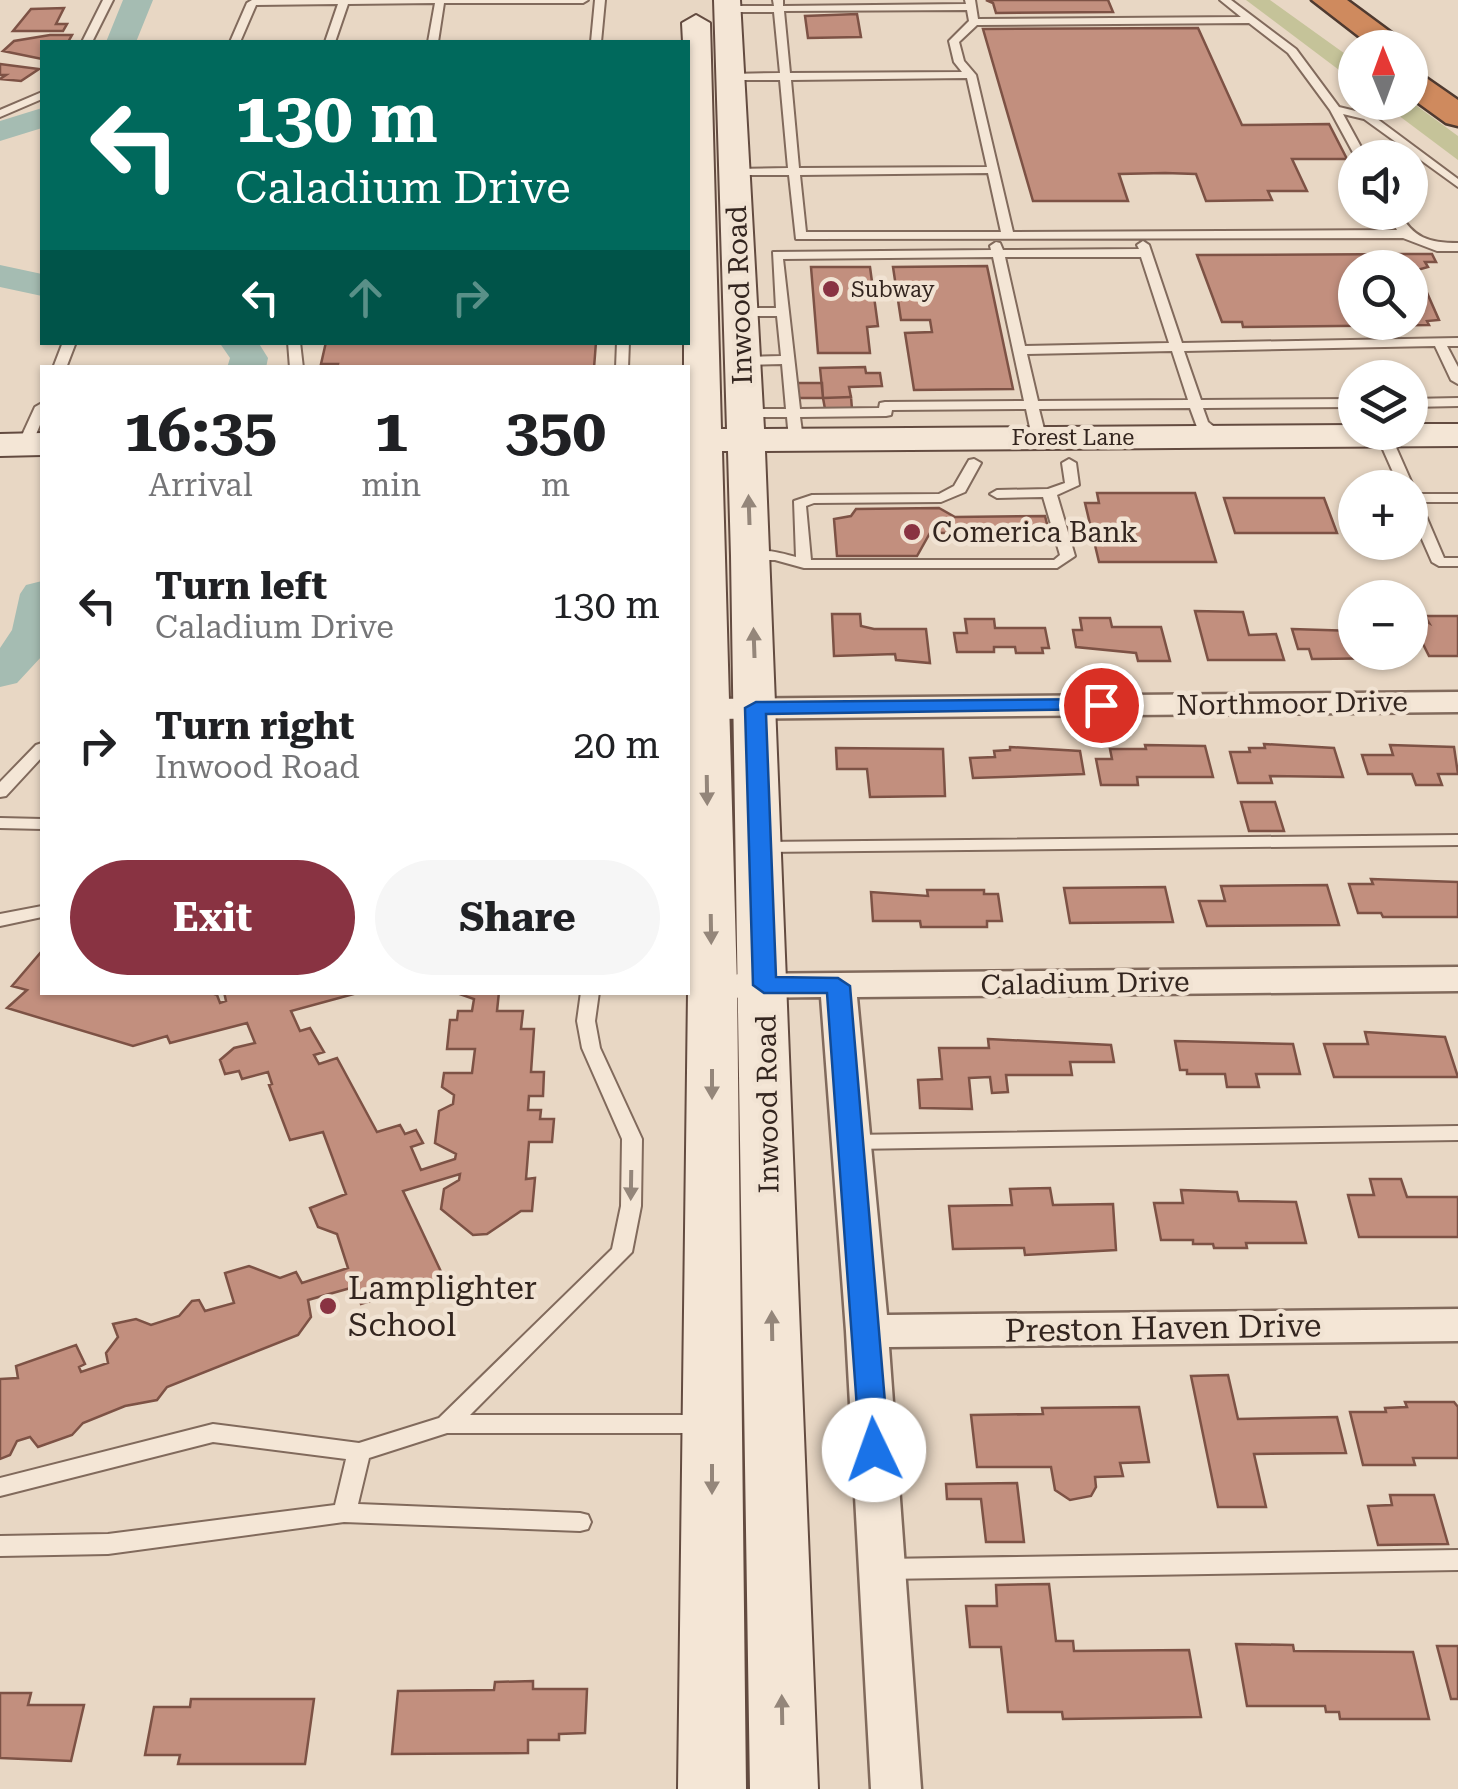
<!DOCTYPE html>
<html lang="en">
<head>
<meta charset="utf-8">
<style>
	body { margin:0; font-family:"Roboto Serif",serif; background:#f6f6f6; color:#202124; height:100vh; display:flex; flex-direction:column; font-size:38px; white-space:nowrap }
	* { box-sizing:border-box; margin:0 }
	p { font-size:32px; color:#757577 }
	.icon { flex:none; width:55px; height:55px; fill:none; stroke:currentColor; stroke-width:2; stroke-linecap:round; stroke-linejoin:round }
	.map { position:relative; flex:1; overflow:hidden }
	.sheet { position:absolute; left:40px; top:365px; width:650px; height:630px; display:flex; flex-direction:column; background:#fff; border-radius:0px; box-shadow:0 2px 8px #0004 }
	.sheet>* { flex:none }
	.guide { position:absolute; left:40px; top:40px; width:650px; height:305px; border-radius:0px; box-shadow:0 2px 8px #0004; background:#00695c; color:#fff; overflow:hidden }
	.needle { width:65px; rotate:359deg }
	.controls { position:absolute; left:1338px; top:30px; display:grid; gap:20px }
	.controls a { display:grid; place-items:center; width:90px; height:90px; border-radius:50%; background:#fff; box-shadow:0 2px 8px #0004; font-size:50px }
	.pin { position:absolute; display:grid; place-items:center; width:85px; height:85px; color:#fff; margin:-42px; border:5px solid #fff; border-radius:50%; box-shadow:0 2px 10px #0007 }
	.me { position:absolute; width:110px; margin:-55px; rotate:357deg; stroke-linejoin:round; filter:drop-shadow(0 0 8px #0008) }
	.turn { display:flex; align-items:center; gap:35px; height:210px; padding:0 30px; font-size:45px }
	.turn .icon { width:130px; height:130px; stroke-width:2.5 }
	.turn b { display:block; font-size:70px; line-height:85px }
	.lanes { display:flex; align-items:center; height:95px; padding:0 30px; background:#0003; justify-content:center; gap:50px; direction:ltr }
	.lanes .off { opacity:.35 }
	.eta { display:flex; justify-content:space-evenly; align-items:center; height:170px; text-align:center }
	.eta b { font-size:60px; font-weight:700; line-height:70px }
	.cta { display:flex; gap:20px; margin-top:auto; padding:20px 30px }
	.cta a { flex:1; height:115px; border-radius:60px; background:#893342; color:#fff; font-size:40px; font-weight:700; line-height:115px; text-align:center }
	.cta a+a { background:#f6f6f6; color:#202124 }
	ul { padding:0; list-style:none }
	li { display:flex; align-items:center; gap:30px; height:140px; padding:0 30px }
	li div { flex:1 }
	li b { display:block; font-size:38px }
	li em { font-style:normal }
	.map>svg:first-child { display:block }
</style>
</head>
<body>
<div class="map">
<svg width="1458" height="1789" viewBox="0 0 1458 1789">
	<rect width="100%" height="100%" fill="#e8d7c4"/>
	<path fill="#c5c399" d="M1246,0H1270L1355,61V82Z
		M1410,101L1458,136V160L1382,103Z"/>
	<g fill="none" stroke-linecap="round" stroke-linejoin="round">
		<path fill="#a5bcb2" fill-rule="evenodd" d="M123,0H153L136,42H106Z
			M42,108V128L0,141V121Z
			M0,265L42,274V296L0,287Z
			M219,342H258L268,358L266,368H227L230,358Z
			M42,581V656L17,683L0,687V648L12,630L20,594L26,585Z"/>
	</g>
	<path fill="#c28f7e" stroke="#7d5245" stroke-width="2.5" fill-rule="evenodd" d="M986,0H1108L1113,12L996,13L993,3Z
		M64,8L56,24H67L63,31H13L31,9Z
		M857,14L861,37L808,38L805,16Z
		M1198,28L1242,125L1329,124L1347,159H1292L1307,191H1268L1272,200L1206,201L1196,174L1165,173L1119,174L1128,201H1033L983,29Z
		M50,35H72L68,42H42V59L3,51L14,41Z
		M0,64L39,69L21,81L0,79L6,75H0Z
		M1409,254H1432L1436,262H1425L1428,267L1417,270L1439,320L1427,321L1429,325L1243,327L1242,322H1222L1197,255ZM1355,268H1410V322H1355Z
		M987,266L1013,389L914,390L905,333L932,332L930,320H901L893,267Z
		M811,267H870L878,326L867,327L870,353H818Z
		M326,342L390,343L596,342L594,368H337L338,364H321Z
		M865,367L866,373H880L882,386L849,387L851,397L823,398L820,368Z
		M794,383H822L823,398H796Z
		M851,397L852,409H825L823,398Z
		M1097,493H1195L1216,562H1099L1085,503H1099Z
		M1224,498H1324L1337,533H1235Z
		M939,508L955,517L1045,516L1049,532L930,533L917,556H837L834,519L851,516L856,509Z
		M1195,611L1243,612L1249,635L1276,634L1284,660H1208Z
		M832,614H860L861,626L874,629H926L930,663L896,660L895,654L834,656Z
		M1425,616H1458V656H1429L1413,624L1422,619L1429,623Z
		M1080,618H1110L1112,627H1161L1170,661H1138L1136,653L1076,647L1073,630H1082Z
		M965,619H994L995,628H1045L1049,648H1042L1043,653H1016L1015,647H994V652H957L954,633H967Z
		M1292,629L1355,631V652H1401L1404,658L1312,659L1309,649H1298Z
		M1264,744L1334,748L1343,777L1270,776L1272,783H1238L1230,752H1250L1249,748H1265Z
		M1145,745L1205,746L1213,777H1137L1138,785H1101L1096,759H1112L1110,749H1146Z
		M1390,745L1454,747L1458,774H1438L1442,785H1416L1412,774H1368L1362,755H1393Z
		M1010,747L1080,751L1084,774L973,778L970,758L995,757L994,751L1010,750Z
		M836,748L943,749L945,796L870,797L867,769H837Z
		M1241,802H1275L1284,831H1249Z
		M1371,879L1458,882V917H1383L1381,913H1358L1349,884H1373Z
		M1327,885L1339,925L1207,926L1199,901H1225L1221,886Z
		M1165,887L1173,922L1070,923L1064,888Z
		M927,890H984V894H998L1002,921H987V927H921L920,921H873L871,892L928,896Z
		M42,951V992H209L217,995L220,1003L226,1001L224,992H361L291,1011L300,1031L310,1028L324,1052L314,1055L319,1064L337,1058L377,1132L400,1125L405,1134L416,1130L423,1143L411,1147L421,1170L455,1159L456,1154L435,1143L439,1111L453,1104L454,1095L442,1087L444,1073H472L475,1049H447L450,1020H457L458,1011H472L474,999L454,992H499L497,1011H523L521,1029H534L531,1072H544L543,1096H529L528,1110H541L540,1119H554L552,1142H529L526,1179L535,1178L532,1211H521L487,1234L473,1235L441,1209L444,1189L459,1180L460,1174L403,1191L444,1278L361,1304L354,1287L308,1300L311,1317L298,1335L167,1387L157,1400L125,1406L83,1423L72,1435L38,1447L30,1437L17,1441L10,1455L0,1459V1379L18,1378L16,1366L76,1345L85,1364L79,1367L81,1372L108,1363L106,1353L118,1337L113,1324L136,1319L151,1325L179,1316L192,1301L199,1300L205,1311L234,1303L225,1273L249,1266L280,1278L296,1272L302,1283L348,1268L337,1234L318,1227L310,1208L346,1194L323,1132L290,1140L269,1085L272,1084L268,1072L242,1079L239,1071L225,1074L220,1060L234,1048L255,1043L247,1023L170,1043L167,1036L133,1046L7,1008L27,990L12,986Z
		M1365,1032L1445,1037L1458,1077H1334L1324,1044H1368Z
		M988,1039L1111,1045L1114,1062H1070L1072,1075H1006L1008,1092L992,1093L990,1077L969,1078L972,1109L920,1108L918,1080L942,1079L939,1048H989Z
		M1175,1041L1293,1044L1300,1074H1256L1259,1087H1227L1225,1074H1187V1070H1180Z
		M1370,1179H1401L1407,1197H1458V1237H1359L1348,1195H1374Z
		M1050,1188L1053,1205L1113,1204L1116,1250L1025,1255L1024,1248L953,1249L949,1206L1012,1205L1010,1189Z
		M1181,1190L1237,1192L1239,1201L1296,1202L1306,1243H1246L1247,1248H1214L1213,1244H1193V1240H1161L1154,1203H1183Z
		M1228,1375L1238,1419L1337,1417L1346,1453L1254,1454L1266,1507H1218L1191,1376Z
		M1405,1402H1454L1458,1407V1458H1413L1415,1465H1363L1350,1412H1386L1385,1408L1407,1407Z
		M1139,1407L1149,1462L1120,1463L1123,1476L1095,1477L1096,1487L1091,1496L1070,1500L1055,1490L1051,1467H977L971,1415L1043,1414L1042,1408Z
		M1017,1483L1024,1542H986L981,1499H947L946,1484Z
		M1390,1495H1434L1448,1544L1378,1545L1368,1506L1392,1505Z
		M1049,1584L1056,1641H1073L1074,1651L1189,1650L1201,1717L1063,1719L1062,1712H1008L1001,1647H970L966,1606H997L996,1585Z
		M1236,1644L1293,1645L1294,1651L1413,1652L1429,1719H1340L1339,1712H1326L1325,1706H1247Z
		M1437,1646H1458V1699H1451Z
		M533,1681V1689H587L585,1733L559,1734V1740H528V1753L392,1754L398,1691L494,1690L495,1682Z
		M0,1693H31L28,1705H84L71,1761L0,1758Z
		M191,1699H314L305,1764H178L180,1755H145L154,1707H190Z"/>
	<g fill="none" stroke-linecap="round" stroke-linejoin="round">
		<defs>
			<path id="lane" d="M103,0H113L92,42H82Z
				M252,0H588L583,3H444L438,42H428L435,3L348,4L335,42H325L338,4L256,5L240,42H230L247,3Z
				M595,0H605L601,42H591Z
				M773,0H783V6L966,4L965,0H975L978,19L1241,17L1220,0H1231L1296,49L1339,107L1372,115L1458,179V187L1364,119L1343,114L1367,158H1356L1330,110L1288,53L1249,23L977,25L959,42L964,61L976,75L1013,232L1397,230L1387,212H1399C1413,238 1429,243 1458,243V251H1437L1403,238L796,239L789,175H734L728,172L734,169L788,168L780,80H730L725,77L730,74L780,73L774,12H727L722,9L727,6H774ZM967,10L969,21L949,41L954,62L962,72L790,73L784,11ZM967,78L987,167L799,168L791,80ZM988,173L1001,232H806L800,175Z
				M42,92V99L0,117V110Z
				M1143,241L1149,245L1182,343L1458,338V346H1447L1458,367V384L1451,380L1435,346L1184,351L1201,400L1355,399V407L1203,408L1208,422L1226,436L1219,440L1197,427L1190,408L1039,409L1046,437L1039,441L1032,437L1026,409L892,410L891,415L886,416L800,417L803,439L796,443L789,439L787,417H744L737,413L744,409H786L782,364L742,365L736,361L742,357L781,356L777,316H740L734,312L740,308H776L773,252L991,250L990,246L996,242L1000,243L1003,250L1139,249L1137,245ZM993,257L1024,401L885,402L880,403L879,408L800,409L783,259ZM1005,257H1141L1169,343L1025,346ZM1172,351L1188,400L1038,401L1027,354Z
				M63,342H76L66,368H53Z
				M288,342H300L303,368H290Z
				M617,342H629L628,368H616Z
				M1458,398V406L1410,407V399Z
				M42,403V420L32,444L30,447H20L18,444L35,407Z
				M1379,433H1389L1391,436L1414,488L1411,491L1416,494H1458V502H1420L1444,558H1458V566H1439L1432,562L1410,512V488H1400L1377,436Z
				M974,459L981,463L965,492L941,502L814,503L806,506L811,560H1054L1060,555L1043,497L997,498L990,494L997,490L1048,489L1065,483L1062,463L1069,459L1076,463L1079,485L1057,495L1075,556L1057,568H804L775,560H751L744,556C758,546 780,553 796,557L794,501L812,495L939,494L954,486L969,460Z
				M42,743V757L6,796L0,797V782L36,745Z
				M0,818L42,819V829L0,828Z
				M1458,835V845L761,852L752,847L761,842Z
				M42,906V917L0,926V914Z
				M581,992H599L595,1021L600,1048L642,1139L641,1206L632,1252L470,1415H706L714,1418L717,1424L714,1430L706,1433H447L369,1458L358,1504L580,1513L588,1515L591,1522L588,1529L580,1531L344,1522L108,1554L0,1556V1536L108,1534L335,1505L346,1459L213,1442L0,1496V1478L213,1424L359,1443L439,1418L612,1249L621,1206L622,1139L582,1048L577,1021Z
				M1458,1126V1140L851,1149L844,1147L841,1142L844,1137L851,1135Z
				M1458,1550V1570L882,1579L874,1576L870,1569L874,1562L882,1559Z"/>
			<path id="street" d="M1458,692V712L706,719L695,716L690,709L695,702L706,699Z
				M1458,967V991L857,997L887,1315L1458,1309V1341L889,1347L921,1789H871L846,1331L821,997L739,998L726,995L721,986L726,977L739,974Z"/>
			<path id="secondary" d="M714,0H740L764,429L1355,425V432H1410V424H1458V446L765,451L818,1789H750L731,556L728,451H722L737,986L746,1789H678L688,992V368H684V342H688V42H683L682,23L696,15L710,23L721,429H727Z
				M42,433V455L0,456V434Z"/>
			<path id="highway" d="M1312,0H1347L1412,48H1374Z
				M1410,72L1422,75L1458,100V126L1446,123L1410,97Z"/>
		</defs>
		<use href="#lane" stroke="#816a5c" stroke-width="4"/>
		<use href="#street" stroke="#816a5c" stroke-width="5"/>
		<use href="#secondary" stroke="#634b40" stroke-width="4"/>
		<use href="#highway" stroke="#4f3a30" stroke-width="5"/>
		<use href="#lane" fill="#f4e6d6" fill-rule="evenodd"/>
		<use href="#street" fill="#f4e6d6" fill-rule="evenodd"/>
		<use href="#secondary" fill="#f4e6d6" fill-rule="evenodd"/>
		<use href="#highway" fill="#cf8a5e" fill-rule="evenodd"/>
	</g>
	<defs><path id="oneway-solid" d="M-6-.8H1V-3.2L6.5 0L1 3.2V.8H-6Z" transform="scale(2.5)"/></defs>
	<g fill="#94867a">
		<use href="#oneway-solid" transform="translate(749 510) rotate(-92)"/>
		<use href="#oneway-solid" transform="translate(754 643) rotate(-92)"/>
		<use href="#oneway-solid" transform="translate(707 790) rotate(89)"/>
		<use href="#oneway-solid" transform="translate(711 929) rotate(89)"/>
		<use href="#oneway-solid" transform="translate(712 1084) rotate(90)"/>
		<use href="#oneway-solid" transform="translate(631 1185) rotate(91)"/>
		<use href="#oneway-solid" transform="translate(772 1326) rotate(-91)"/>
		<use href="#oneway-solid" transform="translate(712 1479) rotate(90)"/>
		<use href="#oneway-solid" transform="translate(782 1710) rotate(-91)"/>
	</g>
	<path fill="#1a73e8" stroke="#114b97" stroke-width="2.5" d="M1101,699L1111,705L1108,709L766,714L776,977L838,978L850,986L889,1450L885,1458L874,1462L864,1458L860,1450L827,993H764L753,985L745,708L756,702Z"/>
	<g fill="#893342" stroke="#f1e3d3" stroke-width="4">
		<circle cx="831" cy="289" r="10"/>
		<circle cx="912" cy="532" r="10"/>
		<circle cx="328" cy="1306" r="10"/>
	</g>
	<g text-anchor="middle" stroke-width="9" stroke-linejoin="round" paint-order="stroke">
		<g font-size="22" fill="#33251f" stroke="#f1e3d3" text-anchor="start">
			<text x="851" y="297">Subway</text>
		</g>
		<g font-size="22" fill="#33251f" stroke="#f1e3d3">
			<text x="1073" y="445">Forest Lane</text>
		</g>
		<g font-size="28" fill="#33251f" stroke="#f1e3d3">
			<text transform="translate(739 295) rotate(-92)" y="10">Inwood Road</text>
			<text transform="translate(1292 703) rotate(-1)" y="10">Northmoor Drive</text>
			<text transform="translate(1085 983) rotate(-1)" y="10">Caladium Drive</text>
			<text transform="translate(767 1104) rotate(-91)" y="10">Inwood Road</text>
		</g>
		<g font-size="28" fill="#33251f" stroke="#f1e3d3" text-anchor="start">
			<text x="932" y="542">Comerica Bank</text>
		</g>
		<g font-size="32" fill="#33251f" stroke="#f1e3d3" text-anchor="start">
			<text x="348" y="1299">Lamplighter<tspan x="348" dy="37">School</tspan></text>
		</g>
		<g font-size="32" fill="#33251f" stroke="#f1e3d3">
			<text transform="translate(1163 1328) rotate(-1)" y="11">Preston Haven Drive</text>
		</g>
	</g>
</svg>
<div class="controls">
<a><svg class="needle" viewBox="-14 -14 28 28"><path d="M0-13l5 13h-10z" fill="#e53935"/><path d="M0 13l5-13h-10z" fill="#757577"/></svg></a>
<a><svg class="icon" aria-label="sound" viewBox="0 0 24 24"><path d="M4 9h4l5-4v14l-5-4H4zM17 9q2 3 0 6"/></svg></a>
<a><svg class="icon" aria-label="search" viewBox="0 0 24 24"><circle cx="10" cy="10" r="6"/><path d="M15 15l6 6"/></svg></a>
<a><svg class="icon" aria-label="layers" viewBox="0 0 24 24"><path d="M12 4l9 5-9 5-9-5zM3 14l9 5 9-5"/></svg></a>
<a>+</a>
<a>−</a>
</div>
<div class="pin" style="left:1101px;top:705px;background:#d93025"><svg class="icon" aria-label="arrive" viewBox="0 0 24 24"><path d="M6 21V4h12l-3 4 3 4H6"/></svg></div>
<svg class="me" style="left:874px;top:1450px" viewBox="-20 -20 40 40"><circle r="19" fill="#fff"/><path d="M0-13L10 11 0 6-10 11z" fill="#1a73e8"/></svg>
<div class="guide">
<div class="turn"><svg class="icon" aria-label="left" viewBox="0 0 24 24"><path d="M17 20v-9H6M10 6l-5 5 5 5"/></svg><div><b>130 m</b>Caladium Drive</div></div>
<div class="lanes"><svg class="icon" aria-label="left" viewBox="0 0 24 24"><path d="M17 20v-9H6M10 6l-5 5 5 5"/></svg><svg class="icon off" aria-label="ahead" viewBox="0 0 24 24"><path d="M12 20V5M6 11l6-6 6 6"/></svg><svg class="icon off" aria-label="right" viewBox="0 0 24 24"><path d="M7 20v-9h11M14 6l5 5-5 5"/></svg></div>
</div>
<section class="sheet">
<div class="eta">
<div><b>16:35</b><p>Arrival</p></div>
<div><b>1</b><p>min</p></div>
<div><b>350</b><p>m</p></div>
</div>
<ul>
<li><svg class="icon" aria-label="left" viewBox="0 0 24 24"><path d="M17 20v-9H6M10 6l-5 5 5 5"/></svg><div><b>Turn left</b><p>Caladium Drive</p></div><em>130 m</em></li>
<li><svg class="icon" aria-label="right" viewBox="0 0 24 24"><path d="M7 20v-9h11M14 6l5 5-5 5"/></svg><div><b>Turn right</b><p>Inwood Road</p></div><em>20 m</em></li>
</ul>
<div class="cta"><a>Exit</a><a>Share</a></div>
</section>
</div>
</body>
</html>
